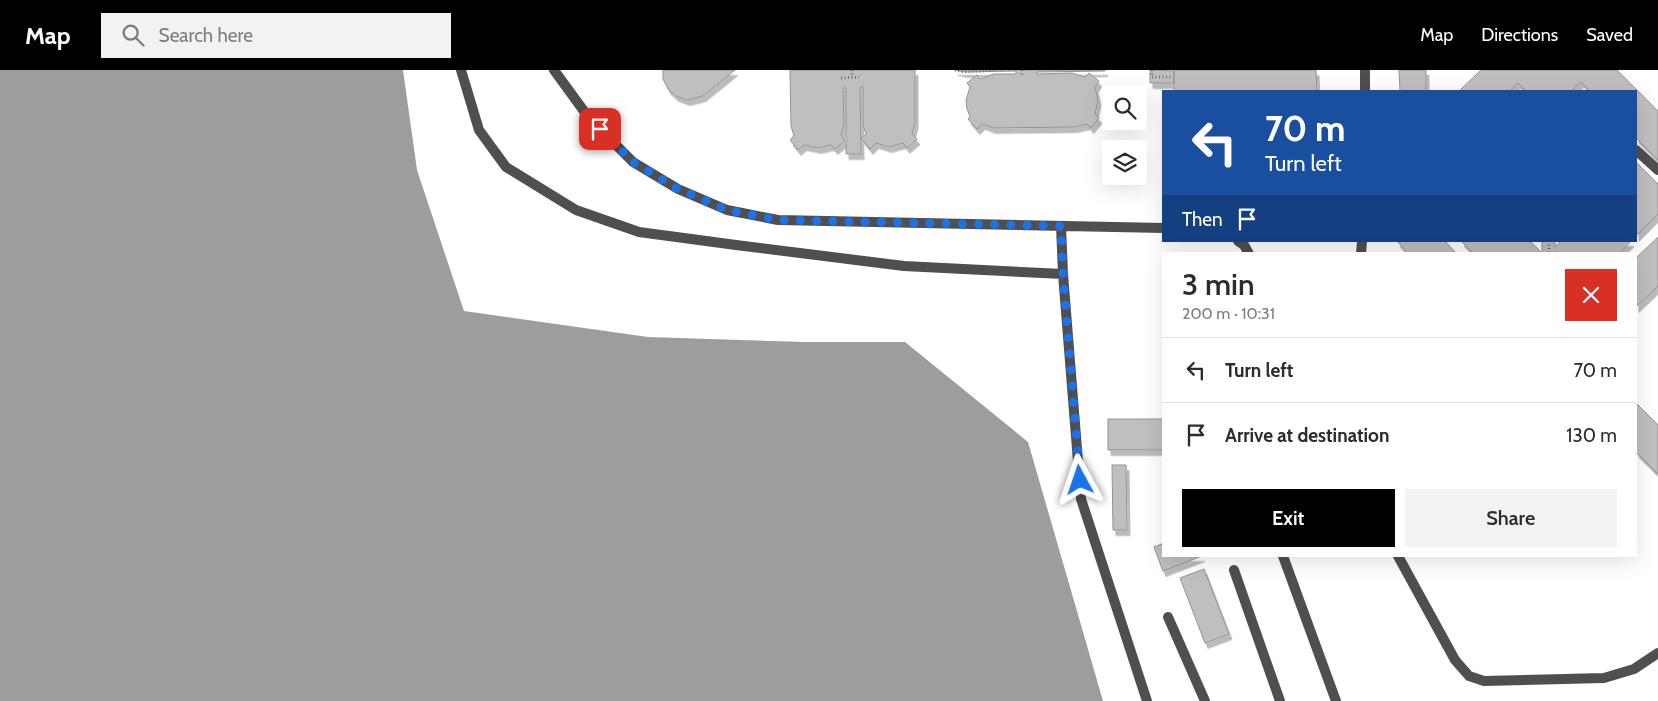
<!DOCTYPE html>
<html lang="en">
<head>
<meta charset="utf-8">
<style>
	body { margin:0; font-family:Cabin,sans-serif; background:#f2f2f3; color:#2b2b33; height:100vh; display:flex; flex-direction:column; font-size:19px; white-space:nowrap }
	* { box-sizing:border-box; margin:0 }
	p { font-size:16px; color:#7c7c81 }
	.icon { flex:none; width:28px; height:28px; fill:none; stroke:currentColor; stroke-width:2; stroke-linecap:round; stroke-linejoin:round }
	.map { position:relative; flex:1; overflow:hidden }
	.details { position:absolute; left:1162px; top:182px; width:475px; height:305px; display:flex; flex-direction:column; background:#fff; border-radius:0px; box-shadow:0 5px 20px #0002 }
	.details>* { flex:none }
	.banner { position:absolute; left:1162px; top:20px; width:475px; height:152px; border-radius:0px; box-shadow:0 5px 20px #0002; background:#1a4fa0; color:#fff; overflow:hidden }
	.controls { position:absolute; left:1102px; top:15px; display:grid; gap:10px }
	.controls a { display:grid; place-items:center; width:45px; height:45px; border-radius:0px; background:#fff; box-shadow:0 5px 20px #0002; font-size:25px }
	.pin { position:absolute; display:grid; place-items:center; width:42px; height:42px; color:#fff; margin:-21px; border-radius:10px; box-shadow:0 2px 8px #0006 }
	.me { position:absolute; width:55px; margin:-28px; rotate:355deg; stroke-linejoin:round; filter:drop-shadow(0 0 4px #0008) }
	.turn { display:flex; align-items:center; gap:18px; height:105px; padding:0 20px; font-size:22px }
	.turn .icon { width:65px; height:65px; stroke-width:2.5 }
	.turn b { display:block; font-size:35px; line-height:42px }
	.then { display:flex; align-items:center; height:48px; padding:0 20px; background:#0003; gap:10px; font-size:19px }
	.round { display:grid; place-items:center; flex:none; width:52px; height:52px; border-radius:0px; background:#f2f2f3 }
	.overview { display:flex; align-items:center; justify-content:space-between; height:85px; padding:0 20px }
	h1 { font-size:30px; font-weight:600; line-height:38px }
	.cta { display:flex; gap:10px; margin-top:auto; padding:10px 20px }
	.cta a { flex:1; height:58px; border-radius:0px; background:#000; color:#fff; font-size:20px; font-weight:600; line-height:58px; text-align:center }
	.cta a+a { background:#f2f2f3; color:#2b2b33 }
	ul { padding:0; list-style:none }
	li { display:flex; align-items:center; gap:15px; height:65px; padding:0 20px; border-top:1px solid #e1e1e2 }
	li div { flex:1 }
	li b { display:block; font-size:19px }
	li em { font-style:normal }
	header { display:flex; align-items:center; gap:30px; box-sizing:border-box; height:70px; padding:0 25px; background:#000; color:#fff }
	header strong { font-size:24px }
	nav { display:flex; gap:28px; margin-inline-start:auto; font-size:18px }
	.search { width:350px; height:45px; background:#f2f2f3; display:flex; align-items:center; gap:12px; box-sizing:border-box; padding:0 18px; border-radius:0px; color:#7c7c81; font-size:19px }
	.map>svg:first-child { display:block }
</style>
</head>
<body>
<header>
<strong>Map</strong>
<div class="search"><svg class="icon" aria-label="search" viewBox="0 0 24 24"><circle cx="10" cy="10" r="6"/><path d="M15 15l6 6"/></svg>Search here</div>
<nav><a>Map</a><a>Directions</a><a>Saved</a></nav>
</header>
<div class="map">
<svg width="1658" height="631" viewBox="0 0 1658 631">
	<defs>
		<filter id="shadow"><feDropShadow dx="3" dy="5.5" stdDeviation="0" flood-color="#0004"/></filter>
	</defs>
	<rect width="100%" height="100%" fill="#fff"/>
	<path fill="#9d9d9d" d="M0,0H403L417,100L464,241L648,267L805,272H905L1028,372L1103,631H0Z"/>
	<path fill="#bfbfbf" stroke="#939393" filter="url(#shadow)" d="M663,0H735L703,26L687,30L676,26L668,19L663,9Z
		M790,0H915V53L912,64L917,69L907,78L903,73L889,77L876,73L870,79L861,68L866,64L863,55V17H860L861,84H846V18H843L844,54L841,65L845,71L835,79L831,75L818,78L804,75L798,80L790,70L794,66L791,56Z
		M955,0H1105V1L1037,2V4L1072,3L1085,7L1089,3L1099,11L1095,17L1098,30L1095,44L1099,48L1091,58L1087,54L1075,57L993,58L982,54L977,59L968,49L970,46L967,39L966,30L970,17L967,13L977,5L980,9L994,4H1016V1L965,2Z
		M1150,0L1174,1V13H1150Z
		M1174,0H1316L1317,21H1174Z
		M1399,0H1426V21H1400Z
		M1481,0H1617L1658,41V90L1636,68V21H1590L1581,12L1571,21H1526L1518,13L1510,21H1459Z
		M1636,92L1658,114V144L1636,166Z
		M1658,167V216L1636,237V188Z
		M1397,171H1445L1457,184H1408Z
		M1461,171H1530L1542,183V171H1555V177L1561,171H1631L1619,184H1558L1555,181V184H1474Z
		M1636,333L1658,355V404L1636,382Z
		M1108,349H1164V380H1108Z
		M1112,395H1126L1127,460H1113Z
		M1164,473V486H1202L1163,501L1154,477Z
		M1204,499L1229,564L1205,573L1180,508Z"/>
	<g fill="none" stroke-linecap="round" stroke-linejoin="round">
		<path stroke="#717171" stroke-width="3" stroke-dasharray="1 2.5" stroke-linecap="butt" d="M852,0V7
			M955,0L963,2L996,0
			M1022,0V7
			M1152,0V7H1173
			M841,8L859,7
			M1549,171V184"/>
		<path stroke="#4f4f4f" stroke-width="10" d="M461,0L479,60L506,97L576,140L639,162L736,175L904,196L1063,204
			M554,0L589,48L633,92L678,119L727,140L778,150L1164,158
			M1365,21V0
			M1636,80L1658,100
			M1061,156L1063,204L1081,429L1147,631
			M1238,171L1244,175L1249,184
			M1361,184L1362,171
			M1283,486L1336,631
			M1398,486L1455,590L1469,606L1484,611L1604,608L1634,599L1658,583
			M1234,500L1280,631
			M1168,547L1205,631"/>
	</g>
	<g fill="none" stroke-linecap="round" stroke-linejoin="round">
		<path stroke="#1a73e8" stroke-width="9" stroke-dasharray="0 16.2" d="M600,59L633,92L678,119L727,140L778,150L1061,156L1063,204L1080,410"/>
	</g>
</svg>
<div class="controls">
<a><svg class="icon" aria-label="search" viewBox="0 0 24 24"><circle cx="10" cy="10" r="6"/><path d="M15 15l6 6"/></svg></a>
<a><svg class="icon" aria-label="layers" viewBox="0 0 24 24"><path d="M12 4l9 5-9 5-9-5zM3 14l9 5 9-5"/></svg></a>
</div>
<div class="pin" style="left:600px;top:59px;background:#d93025"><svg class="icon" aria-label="arrive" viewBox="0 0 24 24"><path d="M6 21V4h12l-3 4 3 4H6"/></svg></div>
<svg class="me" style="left:1080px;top:410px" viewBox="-20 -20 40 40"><path d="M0-17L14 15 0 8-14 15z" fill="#1a73e8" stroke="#fff" stroke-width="4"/></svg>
<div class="banner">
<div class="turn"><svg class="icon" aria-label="left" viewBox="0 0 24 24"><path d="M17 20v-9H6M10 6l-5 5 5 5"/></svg><div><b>70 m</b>Turn left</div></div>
<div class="then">Then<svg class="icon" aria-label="arrive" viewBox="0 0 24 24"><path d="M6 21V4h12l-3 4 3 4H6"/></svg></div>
</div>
<section class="details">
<div class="overview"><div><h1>3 min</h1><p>200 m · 10:31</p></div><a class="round" style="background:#d93025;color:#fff"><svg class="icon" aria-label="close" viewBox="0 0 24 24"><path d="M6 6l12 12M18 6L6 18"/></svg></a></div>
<ul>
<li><svg class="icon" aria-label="left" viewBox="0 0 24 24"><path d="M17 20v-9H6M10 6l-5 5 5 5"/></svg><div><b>Turn left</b></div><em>70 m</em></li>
<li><svg class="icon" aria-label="arrive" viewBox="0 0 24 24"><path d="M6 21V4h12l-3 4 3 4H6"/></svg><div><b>Arrive at destination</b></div><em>130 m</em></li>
</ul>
<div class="cta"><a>Exit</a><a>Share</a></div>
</section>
</div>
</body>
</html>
